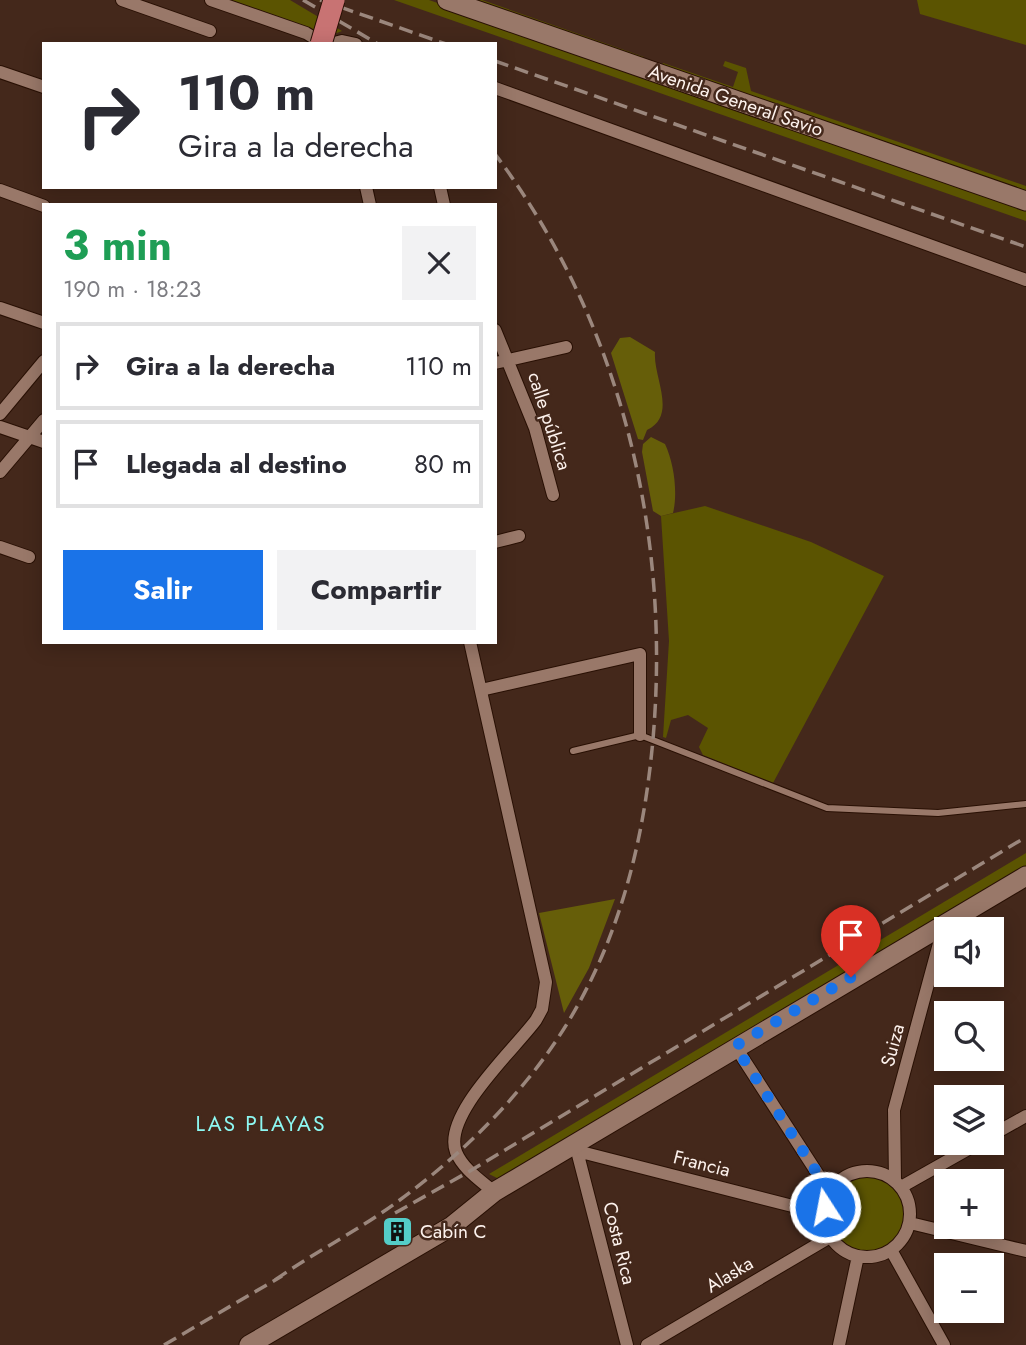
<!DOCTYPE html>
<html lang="es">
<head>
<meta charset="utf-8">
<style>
	body { margin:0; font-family:Jost,sans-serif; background:#f2f2f3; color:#2b2b33; height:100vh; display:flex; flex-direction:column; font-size:26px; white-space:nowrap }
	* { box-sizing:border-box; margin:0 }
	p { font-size:23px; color:#7c7c81 }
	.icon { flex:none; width:38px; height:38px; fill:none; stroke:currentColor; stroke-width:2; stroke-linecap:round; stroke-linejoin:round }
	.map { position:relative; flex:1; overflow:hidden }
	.panel { position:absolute; left:42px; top:203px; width:455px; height:441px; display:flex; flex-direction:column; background:#fff; border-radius:0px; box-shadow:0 4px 18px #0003 }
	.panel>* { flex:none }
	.top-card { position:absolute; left:42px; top:42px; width:455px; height:147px; border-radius:0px; box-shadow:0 4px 18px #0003; background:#fff; color:#2b2b33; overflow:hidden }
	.buttons { position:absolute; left:934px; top:917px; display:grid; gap:14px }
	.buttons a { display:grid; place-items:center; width:70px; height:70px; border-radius:0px; background:#fff; box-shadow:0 4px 18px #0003; font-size:35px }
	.pin { position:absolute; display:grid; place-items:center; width:60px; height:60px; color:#fff; margin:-72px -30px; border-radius:50% 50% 50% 0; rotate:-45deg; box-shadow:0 0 7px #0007 }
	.pin .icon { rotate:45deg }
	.me { position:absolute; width:77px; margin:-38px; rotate:349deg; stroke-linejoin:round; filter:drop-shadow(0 0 5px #0008) }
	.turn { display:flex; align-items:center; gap:24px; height:147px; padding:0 21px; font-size:32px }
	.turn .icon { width:91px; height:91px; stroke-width:2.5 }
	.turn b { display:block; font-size:49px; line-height:60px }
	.round { display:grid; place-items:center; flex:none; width:74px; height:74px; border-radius:0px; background:#f2f2f3 }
	.overview { display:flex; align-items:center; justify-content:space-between; height:119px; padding:0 21px }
	h1 { font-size:42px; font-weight:700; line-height:52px; color:#1e9e55 }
	.action { display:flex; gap:14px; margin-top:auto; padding:14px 21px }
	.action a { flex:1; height:80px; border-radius:0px; background:#1a73e8; color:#fff; font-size:28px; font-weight:700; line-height:80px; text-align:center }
	.action a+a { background:#f2f2f3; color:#2b2b33 }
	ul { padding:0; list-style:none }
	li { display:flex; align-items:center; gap:21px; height:88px; margin:0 14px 10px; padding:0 7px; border:4px solid #e1e1e2; border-radius:0px }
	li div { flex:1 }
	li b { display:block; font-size:26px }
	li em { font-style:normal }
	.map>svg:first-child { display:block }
</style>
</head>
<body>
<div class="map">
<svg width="1026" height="1345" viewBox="0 0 1026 1345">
	<rect width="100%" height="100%" fill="#44281b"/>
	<path fill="#5b5401" d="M226,0H290L342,31L329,36Z
		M394,0H429L1026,209V221Z
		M468,0H482L644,57L643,61Z
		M917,0H1026V45L920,14Z
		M725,61L746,68L751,91L1026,186V193L661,68L663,63L733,87L738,72L723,66Z
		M705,506L811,542L884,576L773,783L703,755L699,747L708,728L688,715L671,720L666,738L663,737L669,641L661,516Z
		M1026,853V868L499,1179L489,1174Z
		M831 1214a37 37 0 1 1 74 0a37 37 0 1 1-74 0Z"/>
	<path fill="#665e09" d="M630,337L655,352C653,378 678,415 647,430L643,440L638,439L611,353L620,338Z
		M651,437L665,444C674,463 678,493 673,513L661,516L653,511L642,452L643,444Z
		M615,899L589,968L564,1013L539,913Z"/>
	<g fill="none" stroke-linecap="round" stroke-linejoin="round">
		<defs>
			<path id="service" d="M573,751L640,735L827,808L938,813L1026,804"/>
			<path id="minor" d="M122,0L210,31
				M211,0L306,33L324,44
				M330,44L342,41L356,44
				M0,72L44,87
				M495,88L1026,280
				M366,187L370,205
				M440,187L444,205
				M0,190L44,206
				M0,308L44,323
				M495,330L535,428L553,495
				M495,363L566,347
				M0,414L44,361
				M0,427L44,442
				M0,472L44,420
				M495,542L519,536
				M0,547L29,557
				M470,642L546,982L542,1009L536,1020C514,1050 442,1115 456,1152C463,1169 480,1180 494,1192
				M481,690L640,654V735
				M735,1046L830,1193
				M992,1135L1026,1116
				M573,1144L577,1151L824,1214
				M577,1151L627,1345
				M824 1214a43 43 0 1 1 86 0a43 43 0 1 1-86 0Z
				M895,1180L894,1110L944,925
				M901,1187L979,1143
				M910,1223L1026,1251
				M891,1250L944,1345
				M647,1345L830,1237
				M839,1345L858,1256"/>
			<path id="secondary" d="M447,0L1026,201
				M249,1345L452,1226L494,1192L1026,876"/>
		</defs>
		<use href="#service" stroke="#291004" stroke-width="8"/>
		<use href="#minor" stroke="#291004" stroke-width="14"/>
		<use href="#secondary" stroke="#291004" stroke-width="21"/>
		<use href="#service" stroke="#997869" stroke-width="6"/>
		<use href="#minor" stroke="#997869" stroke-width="12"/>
		<use href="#secondary" stroke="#997869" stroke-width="19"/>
		<path stroke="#9b877d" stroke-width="3.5" stroke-dasharray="14 7" stroke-linecap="butt" d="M303,0L378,44
			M320,0L446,44
			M495,61L1026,247
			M395,1213L470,1171L1026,837
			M275,1280C315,1252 359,1230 397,1202C445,1167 490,1126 527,1080C608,981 642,864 653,739C671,532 621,322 495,154
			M164,1345L282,1276"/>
		<defs>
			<path id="primary-bridge" d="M321,44L334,0"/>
		</defs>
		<use href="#primary-bridge" stroke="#291004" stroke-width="23" stroke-linecap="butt"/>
		<use href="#primary-bridge" stroke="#c87373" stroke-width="21"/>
	</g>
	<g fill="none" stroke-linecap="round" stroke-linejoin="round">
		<path stroke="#1a73e8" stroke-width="12" stroke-dasharray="0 21.6" d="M825,1207L830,1193L735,1046L851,977"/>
	</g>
	<defs>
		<symbol id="building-square" viewBox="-11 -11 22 22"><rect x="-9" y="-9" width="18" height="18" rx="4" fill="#54cdc8" stroke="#44281b"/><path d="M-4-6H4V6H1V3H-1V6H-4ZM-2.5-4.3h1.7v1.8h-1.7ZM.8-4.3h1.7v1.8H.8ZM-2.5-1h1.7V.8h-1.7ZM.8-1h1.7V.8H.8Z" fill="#111"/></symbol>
	</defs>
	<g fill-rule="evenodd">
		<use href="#building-square" x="380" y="1214" width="35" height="35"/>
	</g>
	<g text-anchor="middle" stroke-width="5" stroke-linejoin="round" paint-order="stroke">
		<g font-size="19" fill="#fdf2ed" stroke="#44281b">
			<text transform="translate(736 100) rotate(19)" y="7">Avenida General Savio</text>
			<text transform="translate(550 421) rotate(72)" y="7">calle pública</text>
			<text transform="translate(892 1045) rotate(-75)" y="7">Suiza</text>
			<text transform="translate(702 1163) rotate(14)" y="7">Francia</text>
			<text transform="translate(620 1243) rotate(76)" y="7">Costa Rica</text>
			<text transform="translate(729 1274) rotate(-31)" y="7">Alaska</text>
		</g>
		<g font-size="19" fill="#fdf2ed" stroke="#44281b" text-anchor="start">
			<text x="420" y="1238">Cabín C</text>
		</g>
		<g font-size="21" letter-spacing="2" fill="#8df8f2" stroke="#44281b">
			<text x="261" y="1131">LAS PLAYAS</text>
		</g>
	</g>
</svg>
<div class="buttons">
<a><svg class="icon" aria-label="sound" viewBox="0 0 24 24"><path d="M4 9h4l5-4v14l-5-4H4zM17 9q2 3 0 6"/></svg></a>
<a><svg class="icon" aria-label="search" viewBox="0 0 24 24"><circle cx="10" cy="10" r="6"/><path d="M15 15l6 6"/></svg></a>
<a><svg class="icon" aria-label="layers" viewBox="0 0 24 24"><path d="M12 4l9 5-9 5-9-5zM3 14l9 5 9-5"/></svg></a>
<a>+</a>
<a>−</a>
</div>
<div class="pin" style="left:851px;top:977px;background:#d93025"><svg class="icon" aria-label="arrive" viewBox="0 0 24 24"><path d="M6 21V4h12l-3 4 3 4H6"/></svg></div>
<svg class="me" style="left:825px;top:1207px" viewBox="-20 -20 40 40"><circle r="17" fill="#1a73e8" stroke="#fff" stroke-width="3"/><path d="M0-11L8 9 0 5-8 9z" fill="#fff"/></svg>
<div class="top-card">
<div class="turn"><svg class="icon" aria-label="right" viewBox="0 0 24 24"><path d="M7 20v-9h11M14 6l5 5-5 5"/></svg><div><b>110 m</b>Gira a la derecha</div></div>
</div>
<section class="panel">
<div class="overview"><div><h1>3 min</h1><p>190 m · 18:23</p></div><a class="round"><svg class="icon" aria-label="close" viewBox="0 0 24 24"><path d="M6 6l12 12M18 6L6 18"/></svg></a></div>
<ul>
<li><svg class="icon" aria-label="right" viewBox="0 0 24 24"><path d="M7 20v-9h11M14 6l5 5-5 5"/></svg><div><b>Gira a la derecha</b></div><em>110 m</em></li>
<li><svg class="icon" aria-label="arrive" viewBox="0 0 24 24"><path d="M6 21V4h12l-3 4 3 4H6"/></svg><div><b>Llegada al destino</b></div><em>80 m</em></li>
</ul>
<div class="action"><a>Salir</a><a>Compartir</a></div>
</section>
</div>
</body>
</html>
